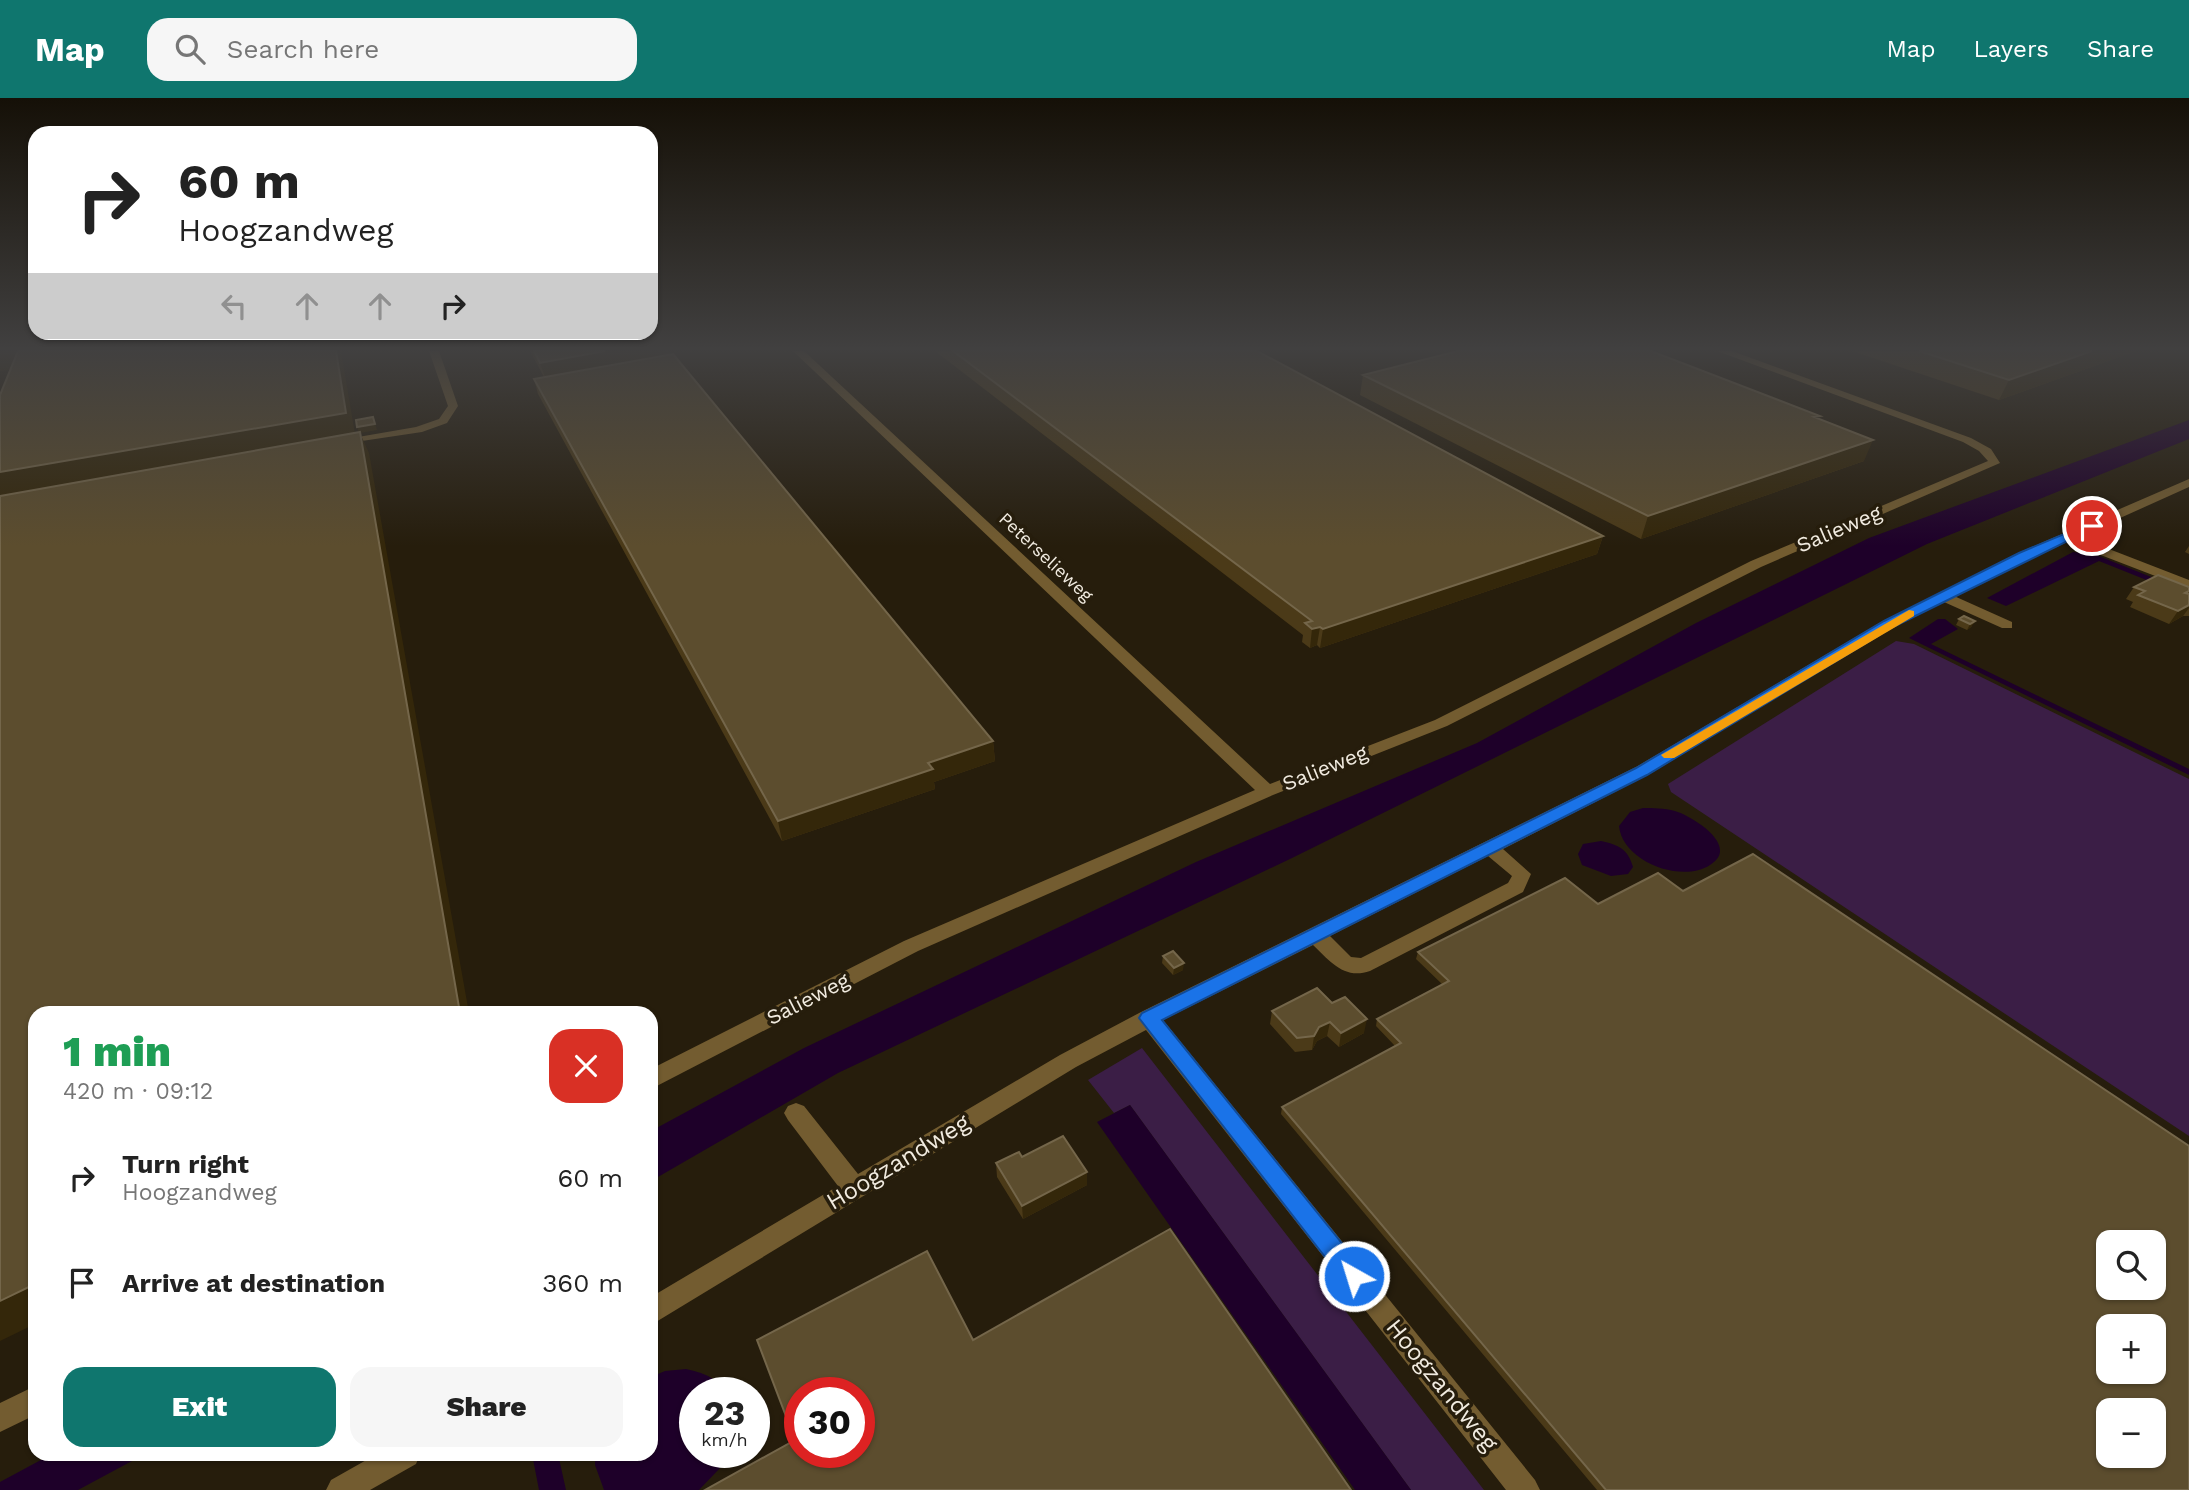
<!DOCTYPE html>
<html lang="en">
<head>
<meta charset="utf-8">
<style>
	body { margin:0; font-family:"Work Sans",sans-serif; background:#f6f6f6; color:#222; height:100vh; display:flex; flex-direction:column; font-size:26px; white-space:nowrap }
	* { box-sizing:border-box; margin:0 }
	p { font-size:23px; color:#767676 }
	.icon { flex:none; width:38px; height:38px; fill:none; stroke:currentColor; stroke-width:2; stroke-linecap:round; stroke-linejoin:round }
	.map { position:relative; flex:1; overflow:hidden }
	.details { position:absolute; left:28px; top:908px; width:630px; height:455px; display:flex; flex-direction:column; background:#fff; border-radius:21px; box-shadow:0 2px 5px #0004 }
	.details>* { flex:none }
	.guide { position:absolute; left:28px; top:28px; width:630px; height:214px; border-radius:21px; box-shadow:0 2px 5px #0004; background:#fff; color:#222; overflow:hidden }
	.buttons { position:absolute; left:2096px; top:1132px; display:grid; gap:14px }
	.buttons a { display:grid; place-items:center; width:70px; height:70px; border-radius:14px; background:#fff; box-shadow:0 2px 5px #0004; font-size:35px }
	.speed { position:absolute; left:679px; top:1279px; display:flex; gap:14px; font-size:35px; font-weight:700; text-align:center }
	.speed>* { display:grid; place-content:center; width:91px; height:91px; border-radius:50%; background:#fff; box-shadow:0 2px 5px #0004; line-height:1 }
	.speed small { font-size:18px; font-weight:400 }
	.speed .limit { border:10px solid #d22; background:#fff; color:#111 }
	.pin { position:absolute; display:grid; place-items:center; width:60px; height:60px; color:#fff; margin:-30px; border:4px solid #fff; border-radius:50%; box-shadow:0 2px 7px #0007 }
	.me { position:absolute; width:77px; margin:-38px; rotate:321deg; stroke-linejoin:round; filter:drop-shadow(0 0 5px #0008) }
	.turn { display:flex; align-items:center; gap:24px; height:147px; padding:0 35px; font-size:32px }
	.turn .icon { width:91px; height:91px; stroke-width:2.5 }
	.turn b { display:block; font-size:49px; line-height:60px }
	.lanes { display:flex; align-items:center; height:66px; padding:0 35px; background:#0003; justify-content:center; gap:35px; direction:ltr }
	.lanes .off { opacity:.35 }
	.round { display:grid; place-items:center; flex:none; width:74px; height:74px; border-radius:21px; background:#f6f6f6 }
	.headline { display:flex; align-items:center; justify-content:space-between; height:119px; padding:0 35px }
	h1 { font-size:42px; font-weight:800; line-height:52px; color:#1e9e55 }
	.button { display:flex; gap:14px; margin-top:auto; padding:14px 35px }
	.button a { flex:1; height:80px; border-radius:21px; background:#0f766e; color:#fff; font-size:28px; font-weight:800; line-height:80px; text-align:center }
	.button a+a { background:#f6f6f6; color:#222 }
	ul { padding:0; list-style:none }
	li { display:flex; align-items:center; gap:21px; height:105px; padding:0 35px }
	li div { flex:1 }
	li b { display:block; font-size:26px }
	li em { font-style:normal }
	header { display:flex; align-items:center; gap:42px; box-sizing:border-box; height:98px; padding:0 35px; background:#0f766e; color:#fff }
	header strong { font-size:33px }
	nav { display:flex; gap:38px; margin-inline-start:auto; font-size:24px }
	.search { width:490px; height:63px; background:#f6f6f6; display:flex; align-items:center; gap:18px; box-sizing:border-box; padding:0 24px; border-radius:21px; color:#767676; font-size:26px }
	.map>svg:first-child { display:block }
</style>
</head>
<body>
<header>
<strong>Map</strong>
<div class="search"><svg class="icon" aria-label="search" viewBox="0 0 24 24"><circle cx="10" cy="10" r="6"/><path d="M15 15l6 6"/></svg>Search here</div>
<nav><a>Map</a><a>Layers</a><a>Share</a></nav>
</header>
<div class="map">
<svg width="2189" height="1392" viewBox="0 0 2189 1392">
	<rect width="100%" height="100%" fill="#261d0c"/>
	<path fill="#3b1e46" d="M1896,543L1914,546L2189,681V1038L1671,694L1668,686Z
		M1142,950L1484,1392H1411L1130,1007L1114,1015L1088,982Z"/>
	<path fill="#1e0029" d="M2189,322V341L1927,446L1290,761L838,975L651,1083V1033L804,950L1196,764L1477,645L1696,525L1869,440Z
		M2073,454L2096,457L2189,494V499L2099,463L2006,508L1987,500Z
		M1938,521H1945L1958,531L1931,546L2189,671V677L1909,540Z
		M1643,710C1653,710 1664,710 1675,713C1692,718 1741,748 1710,767C1681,786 1622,763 1619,728L1630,714Z
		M1601,743C1619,747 1628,751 1633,769L1628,776L1611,778L1582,767L1578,756L1583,746Z
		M1130,1007L1411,1392H1355L1097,1024Z
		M686,1271C703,1275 717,1279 726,1295H695V1354L727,1355L721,1369L699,1392H604L595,1367V1356H651V1279L665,1273Z
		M52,1356H145L78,1392H0V1384Z
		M532,1356H558L566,1392H539Z"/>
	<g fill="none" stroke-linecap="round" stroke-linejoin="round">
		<path fill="#735c30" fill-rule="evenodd" d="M429,253H439L458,308L447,325L422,334L335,347V343L416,329L439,321L448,308Z
			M793,253H804L1270,686L1435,622L1751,463L1988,363L1979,353L1963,344L1717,253H1732L1971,340L1991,351L2000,365L1761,469L1447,628L1273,697L918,853L651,991V971L904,843L1255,692Z
			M2189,381V389L2078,439L2189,482V491L2067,444L1954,498L2012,524V530H2002L1944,504L1893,529L1648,677L1503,751L1531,776L1523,794L1370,873C1344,882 1330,863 1313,847L1163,922L1535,1382L1540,1392H1506L1146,932L1076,969L651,1227V1199L838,1088L788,1022L784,1015L788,1008L796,1005L804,1008L858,1076L1060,957L1141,914L1636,669L1883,523L2018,455ZM1488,758L1512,778L1508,785L1361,860L1351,859L1330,838Z
			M35,1288V1317L0,1334V1305Z
			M377,1356H420L416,1366L370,1392H326L331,1382Z"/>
	</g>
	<path fill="#4b3a18" d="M530,253H667L668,257L993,643L995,663L934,684L935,691L782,743L538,296L534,281L544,279Z
		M935,253H1257L1603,438L1597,456L1320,550L1317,547L1310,550L1302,544L1303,537Z
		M1852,253H2136L1999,302Z
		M1363,277L1818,321L1864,363L1641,441L1360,297Z
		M2189,448V456L2185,454Z
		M2134,489H2189V518H2183L2169,526L2130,509L2133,504L2126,501Z
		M1959,521L1975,523L1971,529L1967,532L1956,527Z
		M1418,854L2189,1392H1597L1281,1016L1282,1009L1395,948L1376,928L1377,921L1443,887L1416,861Z
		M1163,858L1183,872L1173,877L1162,865Z
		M1332,905L1364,935L1339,949L1327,938L1317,943L1312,952L1295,954L1270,926L1272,913Z
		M1022,1059L1087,1074V1087L1023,1121L997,1079L996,1065Z"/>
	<path fill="#34270a" d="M0,253H22L31,269L0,273Z
		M336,253H341L355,336L0,399V374Z
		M605,253H667L668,257L545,279L540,265Z
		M2092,253H2136L1999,302L2009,282Z
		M373,319L377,332L360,335L369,355L469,915H460L359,335L357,329Z
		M1873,342L1864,363L1641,441L1648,418Z
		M1603,438L1597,456L1320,550L1323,531Z
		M2189,507V510L2183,518L2169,526L2178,513Z
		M1975,523L1971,529L1967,532L1970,526Z
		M1320,529L1317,547L1310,550L1312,531Z
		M993,643L995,663L934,684L935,691L782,743L778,723L928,665Z
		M1184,865L1183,872L1173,877L1174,870Z
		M1367,921L1364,935L1339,949L1341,935Z
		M1330,924L1327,938L1317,943L1312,952L1314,938L1319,929Z
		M1087,1074V1087L1023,1121L1022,1108Z
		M35,1186V1226L0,1243V1203Z"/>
	<path fill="#5c4d2e" stroke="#74664a" stroke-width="2" fill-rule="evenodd" d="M18,253H336L346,315L0,374V297Z
		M534,253H605L540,265Z
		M953,253H1257L1603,438L1323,531L1320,529L1312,531L1305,525L1312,523Z
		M1458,253H1651L1820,318L1814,319L1873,342L1648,418L1363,277Z
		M1919,253H2092L2009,282Z
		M673,256L993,643L928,665L933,671L778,723L534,281Z
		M373,319L375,326L357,329L356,322Z
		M360,334L460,915H35V1186L0,1203V398Z
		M2158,477L2189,489V493L2185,495L2189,496V507L2178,513L2138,497L2145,493L2134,489Z
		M1964,518L1975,523L1970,526L1959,521Z
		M1753,756L2189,1048V1392H1606L1282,1009L1401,945L1377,921L1449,883L1418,854L1565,780L1598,806L1658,775L1683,793ZM2109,1144H2154V1190H2109ZM2109,1228H2154V1274H2109ZM2109,1312H2154V1358H2109Z
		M1173,853L1184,865L1174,870L1163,858Z
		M1317,890L1332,905L1345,899L1367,921L1341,935L1330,924L1319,929L1314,938L1297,940L1272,913Z
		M1063,1038L1087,1074L1022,1108L996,1065L1019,1054L1022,1059Z
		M1170,1131L1351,1392H705L795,1342L757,1242L927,1153L973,1242ZM800,1295H859V1354H800Z"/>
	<linearGradient id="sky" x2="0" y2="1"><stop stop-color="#151007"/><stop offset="0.56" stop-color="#414040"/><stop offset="1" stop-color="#414040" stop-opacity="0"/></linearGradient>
	<rect width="2189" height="448" fill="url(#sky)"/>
	<path fill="#1a73e8" stroke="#114b97" stroke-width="2" d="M2088,426L2098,428L1893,529L1647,677L1162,922L1362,1170L1366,1178L1362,1186L1354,1189L1346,1186L1139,920L1142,915L1636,670L1884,523L2019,455Z"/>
	<path fill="#f59e0b" d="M1909,512L1914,513V518L1674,660H1664L1661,657Z"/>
	<g text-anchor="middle" stroke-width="7" stroke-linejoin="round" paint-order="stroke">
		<g font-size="18" fill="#f1ebe0" stroke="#261d0c">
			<text transform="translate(1046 459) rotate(43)" y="6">Peterselieweg</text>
		</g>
		<g font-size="21" fill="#f1ebe0" stroke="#261d0c">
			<text transform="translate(1839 431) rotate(-23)" y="7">Salieweg</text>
			<text transform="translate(1325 670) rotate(-22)" y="7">Salieweg</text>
			<text transform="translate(808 901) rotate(-27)" y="7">Salieweg</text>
		</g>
		<g font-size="24" fill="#f1ebe0" stroke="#261d0c">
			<text transform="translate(898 1064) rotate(-31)" y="8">Hoogzandweg</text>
			<text transform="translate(1442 1287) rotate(51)" y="8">Hoogzandweg</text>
		</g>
	</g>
</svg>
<div class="buttons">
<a><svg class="icon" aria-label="search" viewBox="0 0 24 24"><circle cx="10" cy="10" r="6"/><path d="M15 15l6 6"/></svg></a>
<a>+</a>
<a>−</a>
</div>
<div class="speed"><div>23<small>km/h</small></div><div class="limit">30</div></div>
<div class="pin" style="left:2092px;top:428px;background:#d93025"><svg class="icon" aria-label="arrive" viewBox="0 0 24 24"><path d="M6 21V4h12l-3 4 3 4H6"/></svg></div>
<svg class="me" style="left:1354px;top:1178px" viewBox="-20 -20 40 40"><circle r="17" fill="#1a73e8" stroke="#fff" stroke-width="3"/><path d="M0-11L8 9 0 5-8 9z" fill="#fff"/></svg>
<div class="guide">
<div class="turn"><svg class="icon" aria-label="right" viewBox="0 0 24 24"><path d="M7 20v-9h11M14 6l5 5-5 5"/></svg><div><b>60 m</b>Hoogzandweg</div></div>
<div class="lanes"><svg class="icon off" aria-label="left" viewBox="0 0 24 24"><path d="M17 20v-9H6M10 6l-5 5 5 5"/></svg><svg class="icon off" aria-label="ahead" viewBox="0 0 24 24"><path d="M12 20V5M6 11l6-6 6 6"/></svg><svg class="icon off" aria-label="ahead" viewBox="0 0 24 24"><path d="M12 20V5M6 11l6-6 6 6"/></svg><svg class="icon" aria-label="right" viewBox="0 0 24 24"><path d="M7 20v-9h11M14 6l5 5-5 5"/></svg></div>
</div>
<section class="details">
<div class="headline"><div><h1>1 min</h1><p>420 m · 09:12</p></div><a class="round" style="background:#d93025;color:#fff"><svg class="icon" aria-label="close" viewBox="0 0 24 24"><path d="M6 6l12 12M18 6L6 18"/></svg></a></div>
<ul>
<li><svg class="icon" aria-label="right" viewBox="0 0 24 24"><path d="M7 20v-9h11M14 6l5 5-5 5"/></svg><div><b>Turn right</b><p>Hoogzandweg</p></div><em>60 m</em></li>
<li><svg class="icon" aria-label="arrive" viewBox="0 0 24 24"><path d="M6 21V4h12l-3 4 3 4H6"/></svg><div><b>Arrive at destination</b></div><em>360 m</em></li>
</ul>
<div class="button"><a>Exit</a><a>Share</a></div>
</section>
</div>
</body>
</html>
